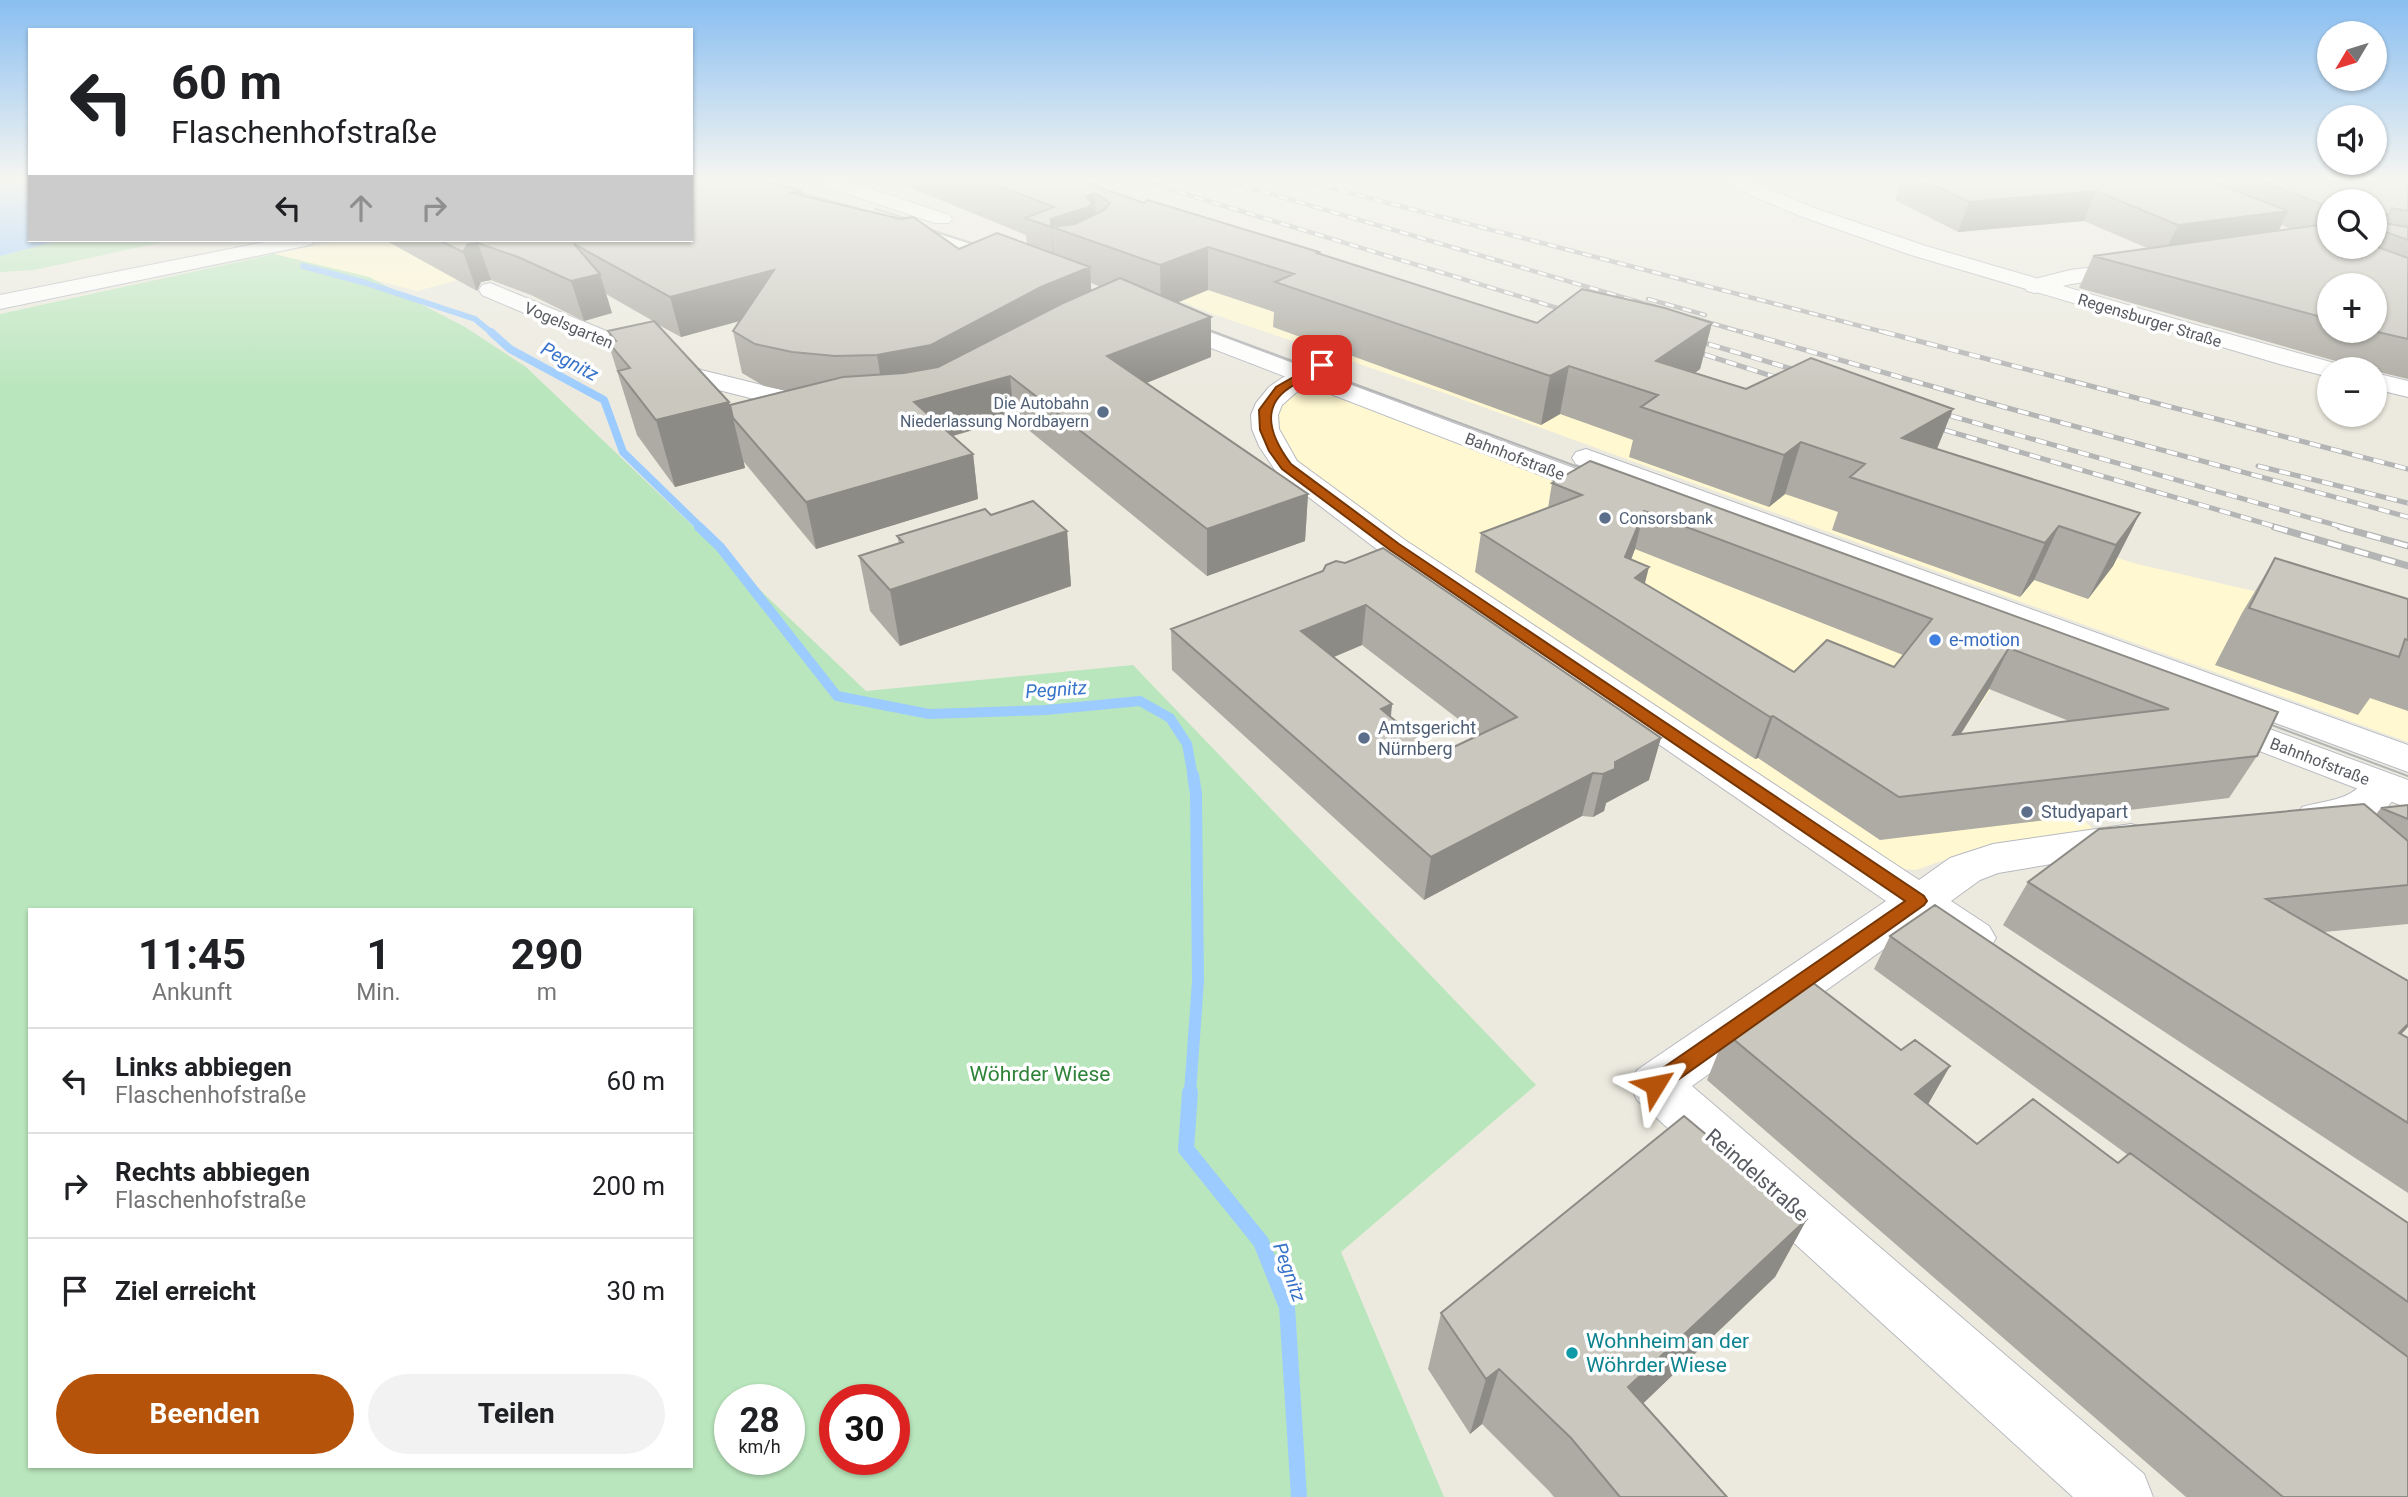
<!DOCTYPE html>
<html lang="de">
<head>
<meta charset="utf-8">
<style>
	body { margin:0; font-family:Roboto,sans-serif; background:#f2f2f2; color:#202124; height:100vh; display:flex; flex-direction:column; font-size:26px; white-space:nowrap }
	* { box-sizing:border-box; margin:0 }
	p { font-size:23px; color:#757577 }
	.icon { flex:none; width:38px; height:38px; fill:none; stroke:currentColor; stroke-width:2; stroke-linecap:round; stroke-linejoin:round }
	.map { position:relative; flex:1; overflow:hidden }
	.sheet { position:absolute; left:28px; top:908px; width:665px; height:560px; display:flex; flex-direction:column; background:#fff; border-radius:0px; box-shadow:0 2px 5px #0004 }
	.sheet>* { flex:none }
	.guide { position:absolute; left:28px; top:28px; width:665px; height:214px; border-radius:0px; box-shadow:0 2px 5px #0004; background:#fff; color:#202124; overflow:hidden }
	.needle { width:46px; rotate:232deg }
	.buttons { position:absolute; left:2317px; top:21px; display:grid; gap:14px }
	.buttons a { display:grid; place-items:center; width:70px; height:70px; border-radius:50%; background:#fff; box-shadow:0 2px 5px #0004; font-size:35px }
	.speed { position:absolute; left:714px; top:1384px; display:flex; gap:14px; font-size:35px; font-weight:700; text-align:center }
	.speed>* { display:grid; place-content:center; width:91px; height:91px; border-radius:50%; background:#fff; box-shadow:0 2px 5px #0004; line-height:1 }
	.speed small { font-size:18px; font-weight:400 }
	.speed .limit { border:10px solid #d22; background:#fff; color:#111 }
	.pin { position:absolute; display:grid; place-items:center; width:60px; height:60px; color:#fff; margin:-30px; border-radius:14px; box-shadow:0 4px 10px #0006 }
	.me { position:absolute; width:77px; margin:-38px; rotate:55deg; stroke-linejoin:round; filter:drop-shadow(0 0 5px #0008) }
	.turn { display:flex; align-items:center; gap:24px; height:147px; padding:0 28px; font-size:32px }
	.turn .icon { width:91px; height:91px; stroke-width:2.5 }
	.turn b { display:block; font-size:49px; line-height:60px }
	.lanes { display:flex; align-items:center; height:66px; padding:0 28px; background:#0003; justify-content:center; gap:35px; direction:ltr }
	.lanes .off { opacity:.35 }
	.eta { display:flex; justify-content:space-evenly; align-items:center; height:119px; text-align:center }
	.eta b { font-size:42px; font-weight:700; line-height:49px }
	.action { display:flex; gap:14px; margin-top:auto; padding:14px 28px }
	.action a { flex:1; height:80px; border-radius:42px; background:#b45309; color:#fff; font-size:28px; font-weight:700; line-height:80px; text-align:center }
	.action a+a { background:#f2f2f2; color:#202124 }
	ul { padding:0; list-style:none }
	li { display:flex; align-items:center; gap:21px; height:105px; padding:0 28px; border-top:2px solid #e0e0e0 }
	li div { flex:1 }
	li b { display:block; font-size:26px }
	li em { font-style:normal }
	.map>svg:first-child { display:block }
</style>
</head>
<body>
<div class="map">
<svg width="2408" height="1497" viewBox="0 0 2408 1497">
	<rect width="100%" height="100%" fill="#eceadf"/>
	<path fill="#fff8d1" d="M345,240H605L417,291L274,254Z
		M1171,243L1955,507L2137,564L2408,627V742L1450,395L1213,314L1095,266Z
		M1313,391L1328,394L2013,656L1944,759L2031,766L2094,830L1978,848L1916,870L1890,868L1301,471L1280,441L1278,410L1281,403L1290,396Z"/>
	<path fill="#b9e6bc" fill-rule="evenodd" d="M62,240H172L34,270L0,272V256Z
		M274,254L369,277L465,327L526,367L866,691L1133,665L1536,1085L1341,1252L1444,1497H0V314ZM30,910H691V1466H30ZM730,1400H789V1460H730ZM835,1400H894V1460H835Z"/>
	<path fill="#9cccff" d="M0,181H30V240H62L0,256Z"/>
	<g fill="none" stroke-linecap="round" stroke-linejoin="round">
		<path stroke="#9cccff" stroke-width="6" d="M303,266L366,283L475,319L493,334"/>
		<path stroke="#9cccff" stroke-width="8" d="M491,332L510,349L604,400L623,452L701,528"/>
		<path stroke="#9cccff" stroke-width="10" d="M699,527L720,547L837,696L929,714L1046,710L1140,701L1170,718L1187,744L1193,777"/>
		<path stroke="#9cccff" stroke-width="12" d="M1190,1093L1198,981L1196,794L1193,775"/>
		<path stroke="#9cccff" stroke-width="16" d="M1190,1092L1186,1149L1261,1242L1287,1307L1299,1497"/>
		<defs>
			<path id="street" d="M2136,262L2144,264L2147,269L2144,274L2071,284L2035,293L2027,291L2024,286L2027,281L2070,270Z
				M490,283L701,370L827,401L831,407L827,413L818,415L683,381L482,295L479,290L482,285Z
				M1326,355L1335,358L1339,363L1335,368L1300,389L1282,405L1278,415L1279,429L1297,461L1405,540L1919,880L1950,858L1993,844L2131,824L2146,828L2152,838L2146,848L1998,873L1980,880L1951,901L1989,926L1996,938L1989,950L1973,955L1957,950L1919,924L1692,1086L2144,1474L2153,1497H2073L1637,1100L1630,1085L1637,1070L1886,901L1383,554L1277,473L1259,446L1252,429L1251,415L1256,403L1269,387L1282,378Z
				M2382,772L2396,776L2402,785C2396,795 2391,805 2382,812C2362,828 2325,834 2302,827L2296,817L2302,807C2329,799 2351,802 2368,776Z"/>
			<path id="secondary" d="M819,181H847L949,215L952,219L949,223H935L821,185Z
				M1726,181H1751L1814,208L1926,246L2189,323L2338,364L2342,369H2329V377L2283,365L1911,255L1800,216L1728,185Z
				M901,222L1018,259L1021,264L1018,269H1002L894,232L891,228L894,224Z
				M275,240H315L312,244L305,246L0,309V295Z
				M1162,314L1627,488L1631,494L1627,500L1616,503L1605,500L1154,326L1150,321L1154,316Z
				M2375,373L2408,381V397L2375,389Z
				M1586,449L2408,745V772L1576,464L1572,458L1576,452Z
				M2215,709L2408,780V808L2202,729L2196,721L2202,713Z"/>
		</defs>
		<use href="#street" stroke="#b7b9bf" stroke-width="2"/>
		<use href="#secondary" stroke="#b8bbc2" stroke-width="2"/>
		<use href="#street" fill="#fff" fill-rule="evenodd"/>
		<use href="#secondary" fill="#fff" fill-rule="evenodd"/>
		<path stroke="#b3b4b4" stroke-width="2" d="M761,181L883,216
			M875,209L922,223
			M913,224L990,249
			M1193,324L1597,474
			M2253,718L2408,776"/>
		<defs>
			<path id="rail-far2" d="M1143,181L1577,314
				M1227,181L1656,307
				M1304,181L1891,334
				M1648,299L1705,315
				M1693,318L1749,334"/>
			<path id="rail-far1" d="M1743,332L2004,407L2408,517
				M1884,332L2408,469
				M1688,338L1809,374
				M1684,348L1791,382
				M1930,410L2346,528
				M1924,424L2280,528
				M2258,466L2408,503"/>
			<path id="rail" d="M2274,527L2408,566
				M2340,527L2408,546"/>
		</defs>
		<use href="#rail-far2" stroke="#b3b4b4" stroke-width="4.5"/>
		<use href="#rail-far1" stroke="#b3b4b4" stroke-width="5"/>
		<use href="#rail" stroke="#b3b4b4" stroke-width="7"/>
		<use href="#rail-far2" stroke="#fff" stroke-width="2.5" stroke-dasharray="9" stroke-linecap="butt"/>
		<use href="#rail-far1" stroke="#fff" stroke-width="3.5" stroke-dasharray="11" stroke-linecap="butt"/>
		<use href="#rail" stroke="#fff" stroke-width="4.5" stroke-dasharray="14" stroke-linecap="butt"/>
	</g>
	<path fill="#adaba3" fill-rule="evenodd" d="M894,181H1082L1144,203L1319,253L1537,323H1712L1700,369L1695,373L2140,513L2113,566L2088,599L2034,580L2020,597L1832,530L1838,512L1785,494L1769,507L1629,457L1633,440L1560,414L1541,425L1273,327L1274,312L1208,290L1177,303L1211,357L1146,383L1308,494L1305,541L1207,576L1014,418L953,436L973,454L978,499L816,549L744,462L745,468L675,487L637,435L608,342H611L608,331L653,321L606,294L612,313L584,321L531,295L491,280L481,282L477,291L385,240H691L801,190L802,195L959,249L1027,244L1026,235ZM1091,283L1101,287L1091,291ZM740,321L733,331L742,373L764,386L787,391L730,405L655,323L681,337Z
		M1901,181H2408V379L2375,371V369H2370L2339,362L2079,288L2093,256L2147,248L2084,221L1958,232L1895,200ZM2329,201H2375V247H2329ZM2282,225L2291,229L2279,230ZM2329,285L2375,331H2329Z
		M1590,461L2278,712L2257,756L2229,798L1880,840L1758,758L1755,759L1475,572L1481,533L1548,508L1552,483ZM1635,549L1903,655L1894,667L1794,672L1645,584L1631,560ZM1989,689L2069,721L1961,734Z
		M991,515L1067,531L1071,586L900,646L870,611L859,556L899,543L897,536Z
		M2275,558L2408,599V711L2370,698L2358,715L2215,665L2242,613Z
		M1323,571L1649,780L1606,803L1604,811L1593,817L1582,816L1424,900L1172,670L1171,629ZM1362,645L1479,735L1437,755L1391,717L1392,704L1334,657Z
		M2408,805V924L2324,932L2402,1034L2408,1038V1193L2003,925L2028,882L2376,814L2381,808Z
		M1890,936L2408,1223V1497H2186L1707,1080L1726,1033L1901,1050L1950,1066L1928,1104L1977,1144L2118,1163L2128,1155L1874,969Z
		M1807,1219L1775,1277L1643,1403L1727,1497H1554L1549,1491L1482,1424L1470,1434L1428,1369L1441,1313Z"/>
	<path fill="#8d8b85" d="M801,190L807,226L791,193Z
		M2096,191L2084,221L1958,232L1969,202Z
		M1095,193L1097,234L1052,227L1054,260V269L1051,219L1086,197Z
		M2288,211L2273,242L2163,256L2178,225Z
		M2389,214L2380,230L2377,216Z
		M478,243L491,280L481,282L477,291L463,252L468,244Z
		M1208,247V290L1161,309L1160,265Z
		M1090,267L1092,306L884,398L877,355Z
		M774,270L783,309L681,337L670,297Z
		M600,274L612,313L584,321L571,281Z
		M1211,317V357L1109,398L1107,356Z
		M1712,323L1700,369L1657,400L1658,395L1656,361Z
		M1569,366L1560,414L1541,425L1550,376Z
		M1010,376L1014,418L921,445L914,402Z
		M729,402L745,468L675,487L656,420Z
		M1953,409L1933,459L1883,489L1902,438Z
		M1801,442L1785,494L1769,507L1784,455Z
		M973,454L978,499L816,549L806,502Z
		M1308,494L1305,541L1207,576V529Z
		M1644,511L1635,549L1616,597L1625,557Z
		M2140,513L2113,566L2088,599L2116,545Z
		M2059,526L2034,580L2020,597L2045,543Z
		M1067,531L1071,586L900,646L890,590Z
		M1649,567L1639,607L1635,578Z
		M1366,605L1362,645L1298,672L1301,631Z
		M2009,648L1989,689L1933,777L1953,735Z
		M1392,704L1387,746L1381,709Z
		M1773,716L1758,758L1755,759L1770,717Z
		M1661,738L1649,780L1606,803L1604,811L1593,817L1603,774L1615,762Z
		M1593,773L1582,816L1424,900L1431,857Z
		M2408,1024V1027L2396,1040L2399,1033Z
		M1950,1066L1923,1113L1915,1094Z
		M1807,1219L1775,1277L1604,1441L1628,1387Z
		M1499,1369L1482,1424L1470,1434L1486,1379Z"/>
	<path fill="#c9c7be" stroke="#8d8b85" stroke-width="2" fill-rule="evenodd" d="M691,181H764L801,190L791,193L901,219L913,217L959,249L997,233L1090,267L1041,287L931,345L877,355L835,356L792,352L755,344L733,331L774,270L670,297L574,244L600,274L571,281L518,257L478,243L468,244L463,252L439,240H691Z
		M987,181H1082L1144,203L1148,200L1319,252L1317,253L1537,323L1582,289L1665,308L1712,323L1656,361L1746,389L1811,358L1953,409L1902,438L2140,513L2116,545L2059,526L2045,543L1850,477L1865,464L1801,442L1784,455L1641,407L1658,395L1569,366L1550,376L1275,282L1294,274L1208,247L1160,265L1052,227L1075,224L1104,210L1110,203L1095,193L1086,197L1092,203L1088,207L1051,219V227L1025,218L1054,207Z
		M1925,181H2211L2288,211L2178,225L2096,191L1969,202Z
		M2261,181H2408V211L2392,208L2389,214L2377,216L2383,223L2408,227V240L2375,228V201H2329V206H2326Z
		M2319,225L2329,229V247H2375V246L2408,258V339L2373,331H2375V285H2329V319L2093,256Z
		M1120,278L1211,317L1107,356L1308,494L1207,529L1010,376L914,402L973,454L806,502L733,418L730,405L843,377L904,373L938,367L1063,303Z
		M654,321L729,402L656,420L618,371L630,368L608,342L616,341L608,331Z
		M1590,461L2278,712L2257,756L1899,797L1773,716L1770,717L1481,533L1582,495L1552,483ZM1644,511L1932,619L1894,667L1827,640L1794,672L1635,578L1649,567L1625,557ZM2009,648L2169,709L1953,735Z
		M1033,501L1067,531L890,590L859,556L903,542L897,536L985,509L991,515Z
		M1383,548L1661,738L1615,762V769L1603,774L1593,773L1431,857L1171,629L1323,571L1326,565L1336,561L1345,563ZM1366,605L1517,717L1437,755L1381,709L1392,704L1301,631Z
		M2275,558L2408,599V640L2405,639L2399,657L2249,608Z
		M2364,804L2408,841V885L2266,899L2408,981V1024L2399,1033L2408,1038V1123L2028,882L2099,829Z
		M2408,805V819L2381,808Z
		M1935,905L2408,1223V1302L1890,936Z
		M1808,979L1901,1050L1915,1040L1950,1066L1915,1094L1977,1144L2033,1099L2118,1163L2130,1153L2408,1357V1497H2283L1726,1033Z
		M1684,1116L1807,1219L1628,1387L1727,1497H1620L1571,1438L1499,1369L1486,1379L1441,1313Z"/>
	<linearGradient id="sky" x2="0" y2="1"><stop stop-color="#89bef1"/><stop offset="0.46" stop-color="#f6f6f1"/><stop offset="1" stop-color="#f6f6f1" stop-opacity="0"/></linearGradient>
	<rect width="2408" height="391" fill="url(#sky)"/>
	<path fill="#b45309" stroke="#753606" stroke-width="2" d="M1318,363L1327,365C1315,376 1297,381 1285,391C1259,412 1275,443 1291,464L1399,544L1924,896L1927,901L1924,905L1662,1091L1655,1094L1647,1091L1644,1085L1647,1079L1905,901L1390,550L1282,469L1269,451L1260,430L1259,410L1276,387Z"/>
	<g fill="#5c6f8a" stroke="#fff" stroke-width="2.5">
		<circle cx="1103" cy="412" r="7"/>
		<circle cx="1605" cy="518" r="7"/>
		<circle cx="1364" cy="738" r="7"/>
		<circle cx="2027" cy="812" r="7"/>
	</g>
	<circle fill="#3f7fe0" stroke="#fff" stroke-width="2.5" cx="1935" cy="640" r="7"/>
	<circle fill="#0f9aa8" stroke="#fff" stroke-width="2.5" cx="1572" cy="1353" r="7"/>
	<g text-anchor="middle" stroke-width="7" stroke-linejoin="round" paint-order="stroke">
		<g font-size="16" fill="#585b61" stroke="#fff">
			<text transform="translate(2150 320) rotate(17)" y="6">Regensburger Straße</text>
			<text transform="translate(569 325) rotate(23)" y="6">Vogelsgarten</text>
			<text transform="translate(1515 456) rotate(21)" y="6">Bahnhofstraße</text>
			<text transform="translate(2320 761) rotate(21)" y="6">Bahnhofstraße</text>
		</g>
		<g font-size="16" fill="#4e5e75" stroke="#fff" text-anchor="end">
			<text x="1089" y="409">Die Autobahn<tspan x="1089" dy="18">Niederlassung Nordbayern</tspan></text>
			<text x="1619" y="524" text-anchor="start">Consorsbank</text>
		</g>
		<g font-size="18" fill="#366cbe" stroke="#fff" text-anchor="start">
			<text x="1949" y="646">e-motion</text>
		</g>
		<g font-size="18" fill="#4e5e75" stroke="#fff" text-anchor="start">
			<text x="1378" y="734">Amtsgericht<tspan x="1378" dy="21">Nürnberg</tspan></text>
			<text x="2041" y="818">Studyapart</text>
		</g>
		<g font-size="19" font-style="italic" fill="#3874c9" stroke="#fff">
			<text transform="translate(570 361) rotate(28)" y="7">Pegnitz</text>
			<text transform="translate(1056 689) rotate(-4)" y="7">Pegnitz</text>
			<text transform="translate(1290 1272) rotate(70)" y="7">Pegnitz</text>
		</g>
		<g font-size="21" fill="#2e8338" stroke="#fff">
			<text x="1040" y="1081">Wöhrder Wiese</text>
		</g>
		<g font-size="21" fill="#585b61" stroke="#fff">
			<text transform="translate(1757 1175) rotate(41)" y="7">Reindelstraße</text>
		</g>
		<g font-size="21" fill="#0d838f" stroke="#fff" text-anchor="start">
			<text x="1586" y="1348">Wohnheim an der<tspan x="1586" dy="24">Wöhrder Wiese</tspan></text>
		</g>
	</g>
</svg>
<div class="buttons">
<a><svg class="needle" viewBox="-14 -14 28 28"><path d="M0-13l5 13h-10z" fill="#e53935"/><path d="M0 13l5-13h-10z" fill="#757577"/></svg></a>
<a><svg class="icon" aria-label="sound" viewBox="0 0 24 24"><path d="M4 9h4l5-4v14l-5-4H4zM17 9q2 3 0 6"/></svg></a>
<a><svg class="icon" aria-label="search" viewBox="0 0 24 24"><circle cx="10" cy="10" r="6"/><path d="M15 15l6 6"/></svg></a>
<a>+</a>
<a>−</a>
</div>
<div class="speed"><div>28<small>km/h</small></div><div class="limit">30</div></div>
<div class="pin" style="left:1322px;top:365px;background:#d93025"><svg class="icon" aria-label="arrive" viewBox="0 0 24 24"><path d="M6 21V4h12l-3 4 3 4H6"/></svg></div>
<svg class="me" style="left:1655px;top:1085px" viewBox="-20 -20 40 40"><path d="M0-17L14 15 0 8-14 15z" fill="#b45309" stroke="#fff" stroke-width="4"/></svg>
<div class="guide">
<div class="turn"><svg class="icon" aria-label="left" viewBox="0 0 24 24"><path d="M17 20v-9H6M10 6l-5 5 5 5"/></svg><div><b>60 m</b>Flaschenhofstraße</div></div>
<div class="lanes"><svg class="icon" aria-label="left" viewBox="0 0 24 24"><path d="M17 20v-9H6M10 6l-5 5 5 5"/></svg><svg class="icon off" aria-label="ahead" viewBox="0 0 24 24"><path d="M12 20V5M6 11l6-6 6 6"/></svg><svg class="icon off" aria-label="right" viewBox="0 0 24 24"><path d="M7 20v-9h11M14 6l5 5-5 5"/></svg></div>
</div>
<section class="sheet">
<div class="eta">
<div><b>11:45</b><p>Ankunft</p></div>
<div><b>1</b><p>Min.</p></div>
<div><b>290</b><p>m</p></div>
</div>
<ul>
<li><svg class="icon" aria-label="left" viewBox="0 0 24 24"><path d="M17 20v-9H6M10 6l-5 5 5 5"/></svg><div><b>Links abbiegen</b><p>Flaschenhofstraße</p></div><em>60 m</em></li>
<li><svg class="icon" aria-label="right" viewBox="0 0 24 24"><path d="M7 20v-9h11M14 6l5 5-5 5"/></svg><div><b>Rechts abbiegen</b><p>Flaschenhofstraße</p></div><em>200 m</em></li>
<li><svg class="icon" aria-label="arrive" viewBox="0 0 24 24"><path d="M6 21V4h12l-3 4 3 4H6"/></svg><div><b>Ziel erreicht</b></div><em>30 m</em></li>
</ul>
<div class="action"><a>Beenden</a><a>Teilen</a></div>
</section>
</div>
</body>
</html>
